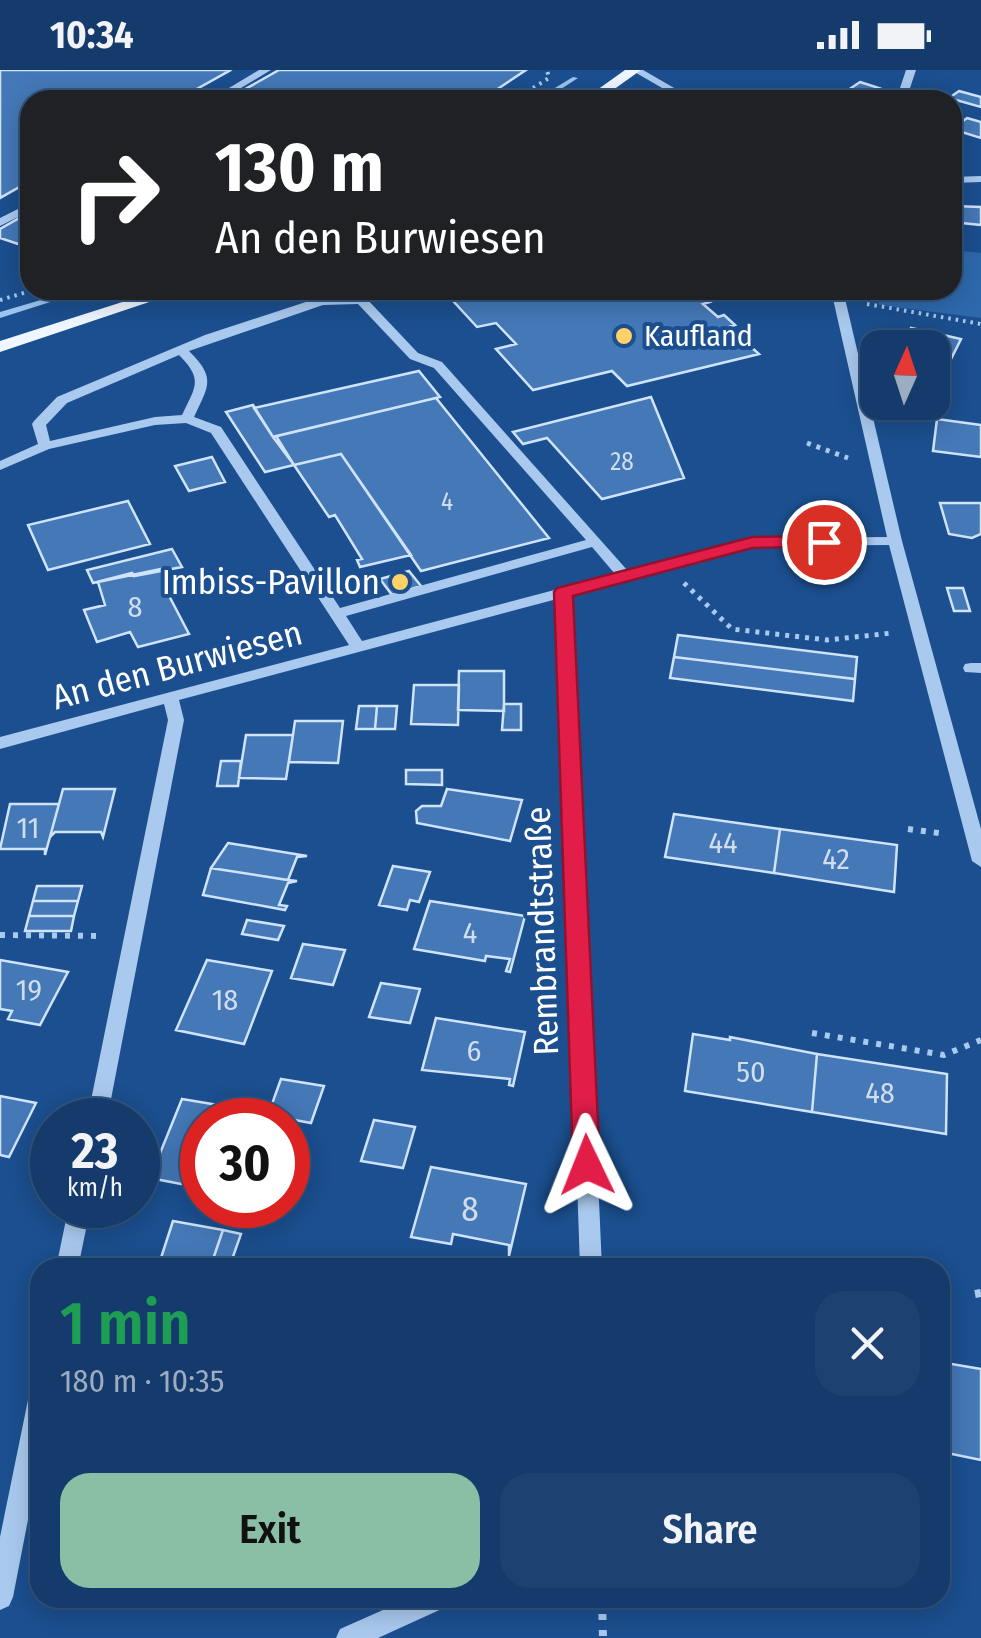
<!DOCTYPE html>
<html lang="en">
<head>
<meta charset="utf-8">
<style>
	body { margin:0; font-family:"Fira Sans Condensed",sans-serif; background:#1d4271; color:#f1f3f6; height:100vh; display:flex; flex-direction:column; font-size:38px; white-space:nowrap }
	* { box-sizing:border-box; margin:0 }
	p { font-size:32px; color:#9dadc1 }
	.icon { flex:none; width:55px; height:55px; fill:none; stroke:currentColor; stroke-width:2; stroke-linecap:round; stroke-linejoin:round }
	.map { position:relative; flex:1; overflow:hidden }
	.drawer { position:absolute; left:30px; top:1188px; width:920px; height:350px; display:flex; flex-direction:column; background:#143b6b; border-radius:30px; box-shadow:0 5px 25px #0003,0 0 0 2px #33557e }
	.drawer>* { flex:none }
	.hud { position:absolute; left:20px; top:20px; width:942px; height:210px; border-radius:30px; box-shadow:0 5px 25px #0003,0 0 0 2px #33557e; background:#202124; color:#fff; overflow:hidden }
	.needle { width:65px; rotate:3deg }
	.controls { position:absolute; left:860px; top:260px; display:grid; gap:20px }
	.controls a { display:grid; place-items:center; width:90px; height:90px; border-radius:20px; background:#143b6b; box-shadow:0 5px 25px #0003,0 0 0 2px #33557e; font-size:50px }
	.speed { position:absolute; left:30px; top:1028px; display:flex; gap:20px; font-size:50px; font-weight:700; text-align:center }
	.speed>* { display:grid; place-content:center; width:130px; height:130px; border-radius:50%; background:#143b6b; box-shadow:0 5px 25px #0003,0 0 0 2px #33557e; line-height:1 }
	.speed small { font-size:25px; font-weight:400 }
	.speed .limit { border:15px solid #d22; background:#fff; color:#111 }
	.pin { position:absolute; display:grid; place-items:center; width:85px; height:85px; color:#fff; margin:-42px; border:5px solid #fff; border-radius:50%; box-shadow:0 2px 10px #0007 }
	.me { position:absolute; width:110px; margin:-55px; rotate:358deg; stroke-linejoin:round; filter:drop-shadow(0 0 8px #0008) }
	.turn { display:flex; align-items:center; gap:35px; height:210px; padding:0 30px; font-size:45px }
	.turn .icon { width:130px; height:130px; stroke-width:2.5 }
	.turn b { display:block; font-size:70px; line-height:85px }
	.round { display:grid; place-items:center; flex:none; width:105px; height:105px; border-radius:30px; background:#1d4271 }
	.overview { display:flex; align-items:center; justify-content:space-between; height:170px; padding:0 30px }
	h1 { font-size:60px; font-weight:600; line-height:75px; color:#1e9e55 }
	.cta { display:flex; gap:20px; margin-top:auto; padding:20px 30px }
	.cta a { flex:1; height:115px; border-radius:30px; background:#8abfa5; color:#111; font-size:40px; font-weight:600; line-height:115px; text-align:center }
	.cta a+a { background:#1d4271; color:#f1f3f6 }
	.status { display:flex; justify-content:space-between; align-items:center; height:70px; padding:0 50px; background:#143b6b; direction:ltr }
	.status svg { height:28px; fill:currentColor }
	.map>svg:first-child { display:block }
</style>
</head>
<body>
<div class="status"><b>10:34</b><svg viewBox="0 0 49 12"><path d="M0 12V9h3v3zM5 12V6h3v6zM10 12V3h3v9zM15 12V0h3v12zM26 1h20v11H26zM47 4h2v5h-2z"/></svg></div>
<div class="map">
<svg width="981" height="1568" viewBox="0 0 981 1568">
	<rect width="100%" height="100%" fill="#1b4f8f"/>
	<path fill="#2e69ad" d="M953,180L981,183V248L879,235L876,220H952Z"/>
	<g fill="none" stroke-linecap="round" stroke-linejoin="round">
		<path fill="#9cc4f0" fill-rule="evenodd" d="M573,7L578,8L544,30H535Z
			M75,220H88L0,248V242Z"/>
	</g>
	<path fill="#4478b7" stroke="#cfe3fa" stroke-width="2.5" d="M0,0H224L229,1L177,30H30V111L0,128Z
		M279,0H526L481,30H226Z
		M860,12L879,18L859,30L839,26Z
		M959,21L981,27V37L949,28Z
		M967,48L981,52V68L952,59Z
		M952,136L981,137V155L952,152Z
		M30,142V178L0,168V159Z
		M443,220H696L710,232L703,234L718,247L724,245L735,255L729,257L759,284L627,316L612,301L533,320L496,279L516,274L496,253L477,257Z
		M911,258L939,264L961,269L950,291L932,287V278H898Z
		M419,301L440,327L273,367L254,338Z
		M651,327L684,408L602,429L547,368L523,374L513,362Z
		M436,328L549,468L421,501L341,384L294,395L276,366Z
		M253,335L273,367L294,395L265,402L226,342Z
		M937,349L981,355V387L933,381Z
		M341,384L411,485L360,497L357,490L362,489L335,445L329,447L294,395Z
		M212,387L225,412L189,421L175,396Z
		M128,431L150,474L48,500L28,455Z
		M940,433H981V464L972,468L949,464Z
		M172,479L182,497L134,506L132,503L93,513L87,500Z
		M166,498L175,515L165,518L189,564L138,577L130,562L97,572L84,540L105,535L98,512Z
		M409,501L421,516L392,525L380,509Z
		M947,518H963L970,541H954Z
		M678,565L857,587L855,609L674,587Z
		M674,587L855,609L853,631L670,608Z
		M459,601H504V641L458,640Z
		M414,615H459L458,655L411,654Z
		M504,634H521V660H502Z
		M359,636H377L375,659H356Z
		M377,636H397L395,659H375Z
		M295,651H343L338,693L289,692Z
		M246,665H293L286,709L239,708Z
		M221,691H241L238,716H217Z
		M406,700H442V715L406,714Z
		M63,719H115L103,767L101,762H55L50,767Z
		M447,719L522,730L510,771L417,753L416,741L422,736H441Z
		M10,734H59L45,785V779H0Z
		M674,744L780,759L774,803L665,787Z
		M780,759L897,775L894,822L774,803Z
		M228,773L307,786L297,787L288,810L211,798Z
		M393,796L430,802L419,832L410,830L407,840L379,835Z
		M211,798L288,810L297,811L288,813L279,835L287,836L285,840L203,825Z
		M37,816H82L78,831H33Z
		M33,831H78L74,846H29Z
		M430,831L525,846L510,902L506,901L510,889L486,886L485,891L414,879Z
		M29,846H74L71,861H25Z
		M247,850L284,856L278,870L242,864Z
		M303,874L345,880L333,915L291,908Z
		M0,890L68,902L40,955L8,949L12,941L0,939Z
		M207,890L272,901L244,974L176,960Z
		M381,913L420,919L410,953L369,947Z
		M436,948L525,962L513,1016L509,1015L510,1009L422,1000Z
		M693,964L730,970V967L817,984L812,1042L685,1021Z
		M817,984L947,1004L946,1064L812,1042Z
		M281,1009L324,1016L311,1053L268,1045Z
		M0,1026L36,1033L9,1087L0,1085Z
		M182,1029L254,1041L250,1050H202V1118L150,1108Z
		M374,1050L415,1057L403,1098L361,1091Z
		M431,1097L526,1114L509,1186V1175L453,1164L451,1174L411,1167Z
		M173,1151L223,1160L210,1198L158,1197Z
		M223,1160L241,1164L229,1198H210Z
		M940,1292L981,1299V1390L947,1383L946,1388L941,1387Z"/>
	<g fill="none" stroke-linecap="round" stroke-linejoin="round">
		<path stroke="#a9c9ee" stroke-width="4" stroke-dasharray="2.5 5" stroke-linecap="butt" d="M514,30L549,8L547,0
			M201,227L219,220
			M0,230L34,220
			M867,234L981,254"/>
		<path stroke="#a9c9ee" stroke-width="5" stroke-dasharray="4 6" stroke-linecap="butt" d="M807,373L848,388
			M684,513L732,559L827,570L892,563"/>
		<path stroke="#a9c9ee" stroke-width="6" stroke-dasharray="5 8" stroke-linecap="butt" d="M908,759L946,764
			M0,865L104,866
			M812,963L944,985L981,970"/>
		<path stroke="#a9c9ee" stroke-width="8" stroke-dasharray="6 10" stroke-linecap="butt" d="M975,1224L981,1223
			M602,1528L603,1568"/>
		<path fill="#a9c9ee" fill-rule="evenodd" d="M259,0H271L221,30H209Z
			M631,0H643L695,30H683Z
			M906,0H916L906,30H896Z
			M981,106V112L952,113V107Z
			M30,133V141L0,156V148Z
			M831,220H843L902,471L981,759V797L972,791L889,475L752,476L572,525L602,1198H580L557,529L179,630L184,650L107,1050H87L168,650L164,634L0,679V667L349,575L211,363L186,353L155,355L49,379L0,400V391L38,374L32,354L34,351L57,327L205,265L318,228L361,226L365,227L418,283L442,292L628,501L752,468L887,467ZM358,234L410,289L434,298L586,470L340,538L221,357L194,347C209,315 216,308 189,281L323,235ZM179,285C204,310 195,317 182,345L155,347L50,371L46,355L67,333ZM592,477L615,504L362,571L346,546Z
			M971,593H981V603L965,602L963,598L965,594Z
			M69,1135H91L78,1198H56Z
			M40,1319V1388L13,1527L9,1536L0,1540V1467L28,1330L32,1322Z
			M410,1528H450L446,1537L378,1568H336L340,1559Z"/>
		<path fill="#f0f6ff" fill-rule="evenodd" d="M625,0H641L599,30H583Z
			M160,220H185L0,282V271Z"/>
	</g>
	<path fill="#e11d48" stroke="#92132f" stroke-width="2.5" d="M824,466L830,468V476L752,478L573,526L600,1095L596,1103L587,1106L577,1103L573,1095L554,522L557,518L752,467Z"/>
	<g fill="#ffd166" stroke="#1b4f8f" stroke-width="4">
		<circle cx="624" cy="266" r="10"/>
		<circle cx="400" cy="512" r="10"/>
	</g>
	<g text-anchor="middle" stroke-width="8" stroke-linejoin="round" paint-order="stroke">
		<g font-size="25" fill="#d0dded">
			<text x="622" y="400">28</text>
			<text x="447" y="440">4</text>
		</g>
		<g font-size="30" fill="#fff" stroke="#1b4f8f" text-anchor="start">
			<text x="644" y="276">Kaufland</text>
		</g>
		<g font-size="30" fill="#d0dded">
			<text x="135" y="547">8</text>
			<text x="28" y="768">11</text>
			<text x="723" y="783">44</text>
			<text x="836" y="799">42</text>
			<text x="470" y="873">4</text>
			<text x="29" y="930">19</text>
			<text x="225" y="940">18</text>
			<text x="474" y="991">6</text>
			<text x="751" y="1012">50</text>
			<text x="880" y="1033">48</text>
		</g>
		<g font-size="35" fill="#fff" stroke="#1b4f8f" text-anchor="end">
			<text x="380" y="524">Imbiss-Pavillon</text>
		</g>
		<g font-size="35" fill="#fff" stroke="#1b4f8f">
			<text transform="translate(177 595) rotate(-15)" y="12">An den Burwiesen</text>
			<text transform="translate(542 861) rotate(-92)" y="12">Rembrandtstraße</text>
		</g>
		<g font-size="35" fill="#d0dded">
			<text x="470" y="1151">8</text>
		</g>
	</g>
</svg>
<div class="controls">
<a><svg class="needle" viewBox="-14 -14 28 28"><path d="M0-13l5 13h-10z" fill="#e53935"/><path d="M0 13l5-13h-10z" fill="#9dadc1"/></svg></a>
</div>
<div class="speed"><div>23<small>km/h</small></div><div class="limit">30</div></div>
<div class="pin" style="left:824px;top:472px;background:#d93025"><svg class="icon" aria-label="arrive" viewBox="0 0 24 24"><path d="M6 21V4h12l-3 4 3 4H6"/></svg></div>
<svg class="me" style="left:587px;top:1095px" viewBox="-20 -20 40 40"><path d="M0-17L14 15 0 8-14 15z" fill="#e11d48" stroke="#fff" stroke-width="4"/></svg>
<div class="hud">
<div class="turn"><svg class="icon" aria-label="right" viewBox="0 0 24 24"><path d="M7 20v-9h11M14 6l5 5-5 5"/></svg><div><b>130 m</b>An den Burwiesen</div></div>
</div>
<section class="drawer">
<div class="overview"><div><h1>1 min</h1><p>180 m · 10:35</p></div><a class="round"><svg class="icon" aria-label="close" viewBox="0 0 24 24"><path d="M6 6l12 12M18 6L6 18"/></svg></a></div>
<div class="cta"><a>Exit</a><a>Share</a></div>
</section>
</div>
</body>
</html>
